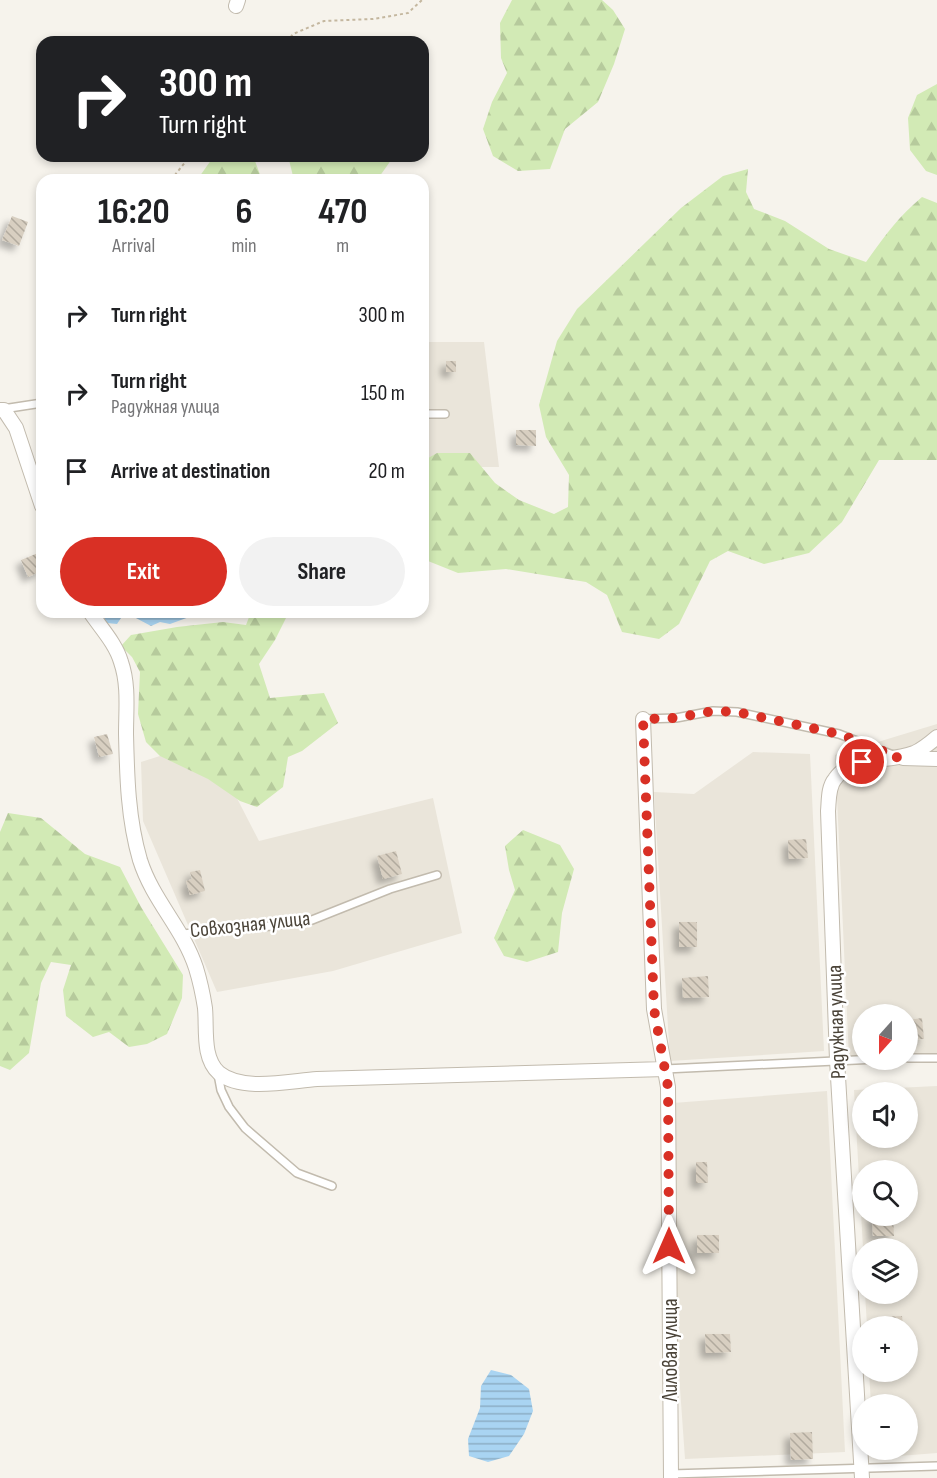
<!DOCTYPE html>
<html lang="en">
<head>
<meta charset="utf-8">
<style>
	body { margin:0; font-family:"Sofia Sans Condensed",sans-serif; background:#f2f2f2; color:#202124; height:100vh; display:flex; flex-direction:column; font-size:22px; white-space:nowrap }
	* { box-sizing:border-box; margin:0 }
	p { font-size:20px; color:#757577 }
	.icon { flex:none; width:33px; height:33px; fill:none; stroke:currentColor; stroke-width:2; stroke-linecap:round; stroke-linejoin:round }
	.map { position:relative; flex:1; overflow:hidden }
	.panel { position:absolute; left:36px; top:174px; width:393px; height:444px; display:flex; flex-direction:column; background:#fff; border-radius:18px; box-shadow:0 3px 9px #0003 }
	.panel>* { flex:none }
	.guide { position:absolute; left:36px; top:36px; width:393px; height:126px; border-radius:18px; box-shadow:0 3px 9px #0003; background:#202124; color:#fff; overflow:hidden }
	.needle { width:39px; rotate:201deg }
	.buttons { position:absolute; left:852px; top:1004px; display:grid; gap:12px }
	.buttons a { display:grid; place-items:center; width:66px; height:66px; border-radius:50%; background:#fff; box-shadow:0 3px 9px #0003; font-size:30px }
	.pin { position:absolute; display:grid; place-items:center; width:51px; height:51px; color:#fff; margin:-26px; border:3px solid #fff; border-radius:50%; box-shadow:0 2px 6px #0007 }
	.me { position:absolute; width:66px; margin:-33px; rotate:0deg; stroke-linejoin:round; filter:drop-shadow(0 0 4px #0008) }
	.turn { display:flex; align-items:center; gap:21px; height:126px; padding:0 24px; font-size:27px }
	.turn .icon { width:78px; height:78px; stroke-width:2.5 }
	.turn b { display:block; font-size:42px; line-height:51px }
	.eta { display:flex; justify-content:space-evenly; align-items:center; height:102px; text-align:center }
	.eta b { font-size:36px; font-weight:700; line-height:42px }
	.button { display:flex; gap:12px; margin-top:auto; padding:12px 24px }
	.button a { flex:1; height:69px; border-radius:36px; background:#d93025; color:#fff; font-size:24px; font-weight:700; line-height:69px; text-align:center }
	.button a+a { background:#f2f2f2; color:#202124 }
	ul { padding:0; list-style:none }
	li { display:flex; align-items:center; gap:18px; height:78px; padding:0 24px }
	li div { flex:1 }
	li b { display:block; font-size:22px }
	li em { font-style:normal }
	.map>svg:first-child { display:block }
</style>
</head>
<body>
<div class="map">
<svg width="937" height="1478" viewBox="0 0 937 1478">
	<defs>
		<pattern id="forest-firs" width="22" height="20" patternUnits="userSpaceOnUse" patternTransform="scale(1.5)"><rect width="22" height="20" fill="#d2eab5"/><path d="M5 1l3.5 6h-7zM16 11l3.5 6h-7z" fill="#b6ca9c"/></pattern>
		<pattern id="water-rules" width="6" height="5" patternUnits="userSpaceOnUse" patternTransform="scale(1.5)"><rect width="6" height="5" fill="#a9d4f2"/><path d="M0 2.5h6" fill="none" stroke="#8caec5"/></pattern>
		<pattern id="building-back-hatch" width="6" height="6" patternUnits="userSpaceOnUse" patternTransform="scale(1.5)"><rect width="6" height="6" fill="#d8cfc1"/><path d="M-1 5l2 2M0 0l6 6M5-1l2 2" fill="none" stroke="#b1aa9e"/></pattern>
		<filter id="shadow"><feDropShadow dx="-5.5" dy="5.5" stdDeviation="3" flood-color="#0004"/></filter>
	</defs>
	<rect width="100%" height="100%" fill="#f6f3ec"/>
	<path fill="#eae5da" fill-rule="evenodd" d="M423,342H484L499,467H423Z
		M937,724V1055L908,1056V1014H862V1058H849L835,755Z
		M216,748L224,773L259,841L433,798L462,933L333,971L217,992L143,821L141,762L160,756Z
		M753,752L810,754L824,1051L670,1061L654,792L694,794Z
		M937,1086V1453L873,1458V1449H908V1404H871L869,1371H908V1326H867L865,1293H908V1248H863L854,1090ZM862,1092H908V1137H862ZM862,1170H908V1215H862Z
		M827,1091L845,1452L685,1459L660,1104Z"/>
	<path fill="url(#forest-firs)" d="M512,0H602L613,10L625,29L614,64L598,102L565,129L550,169L518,171L493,156L483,129L492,102L507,73L501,58L500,23Z
		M937,84V175L926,171L910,150L908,118L917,95Z
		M214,156H251L255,161L262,180H197Z
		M288,156H394L377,180H294Z
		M748,169L746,192L754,209L785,221L829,249L866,262C884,237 897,218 922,197L937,203V460H879L842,522L809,553L764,564L728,551L710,561L679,624L659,639L622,632L607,595L586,582L506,569L458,573L423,559V461L437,453H470L495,483L519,500L554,514L568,507L569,475L546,437L539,405L557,341L577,309L681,208L723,176Z
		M251,612H289L275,640L259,664L270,698L324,693L338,723L302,751L288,757L283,787L257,807L240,801L208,779L160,756L146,742L138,714L140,672L132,657L121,646L131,635L177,627L223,622L246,625Z
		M8,813L41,818L85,854L120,867L141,907L183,975L182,998L167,1034L147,1044L129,1047L109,1032L93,1037L66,1016L63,990L71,965L51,962L41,983L29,1053L10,1070L0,1066V832Z
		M523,830L560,845L574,869L562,913L558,952L527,962L504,956L494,938L515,890L509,870L505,846Z"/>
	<path fill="url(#water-rules)" d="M100,612H232L226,617L192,616L170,624L160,622L151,626L134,617L123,615L117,624L107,623Z
		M491,1370L511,1375L529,1389L533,1411L524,1434L509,1456L488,1462L469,1456L468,1439L480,1408L481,1386Z"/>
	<path fill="url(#building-back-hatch)" filter="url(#shadow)" d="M12,216L28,222L19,246L2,240Z
		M446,361H456V372H446Z
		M516,430H536V446L516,445Z
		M38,553L42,564V571L28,577L21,560Z
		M107,734L113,754L99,757L94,737Z
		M806,839L808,858L789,859L788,840Z
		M396,851L402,874L383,879L377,856Z
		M200,870L205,891L190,895L186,881L192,879L190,872Z
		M679,922H697V947H679Z
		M708,976L709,997L683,998L682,978Z
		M922,1018L924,1039L908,1040V1020Z
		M696,1162H707L708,1183H696Z
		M872,1215H893L894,1236H873Z
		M697,1235H719V1253H697Z
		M902,1316L903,1326H880L879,1317Z
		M705,1334H730L731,1352L706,1353Z
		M812,1432L813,1459L791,1460L790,1433Z"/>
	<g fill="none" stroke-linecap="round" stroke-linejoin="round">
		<defs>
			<path id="lane" d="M3,409L42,403
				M423,414H445
				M643,719L676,718L713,711L737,712L839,734L893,755
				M182,934L272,926L312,920L390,889L437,875
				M908,1058H937
				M665,1069L877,1059
				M218,1074L221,1090L229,1107L245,1128L297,1173L332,1186
				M671,1474L937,1466"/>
			<path id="street" d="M236,6L238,0
				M0,410H4L16,428L42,506
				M90,612C101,628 116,644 121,662C129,685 126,710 126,734C127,777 128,819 140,860C153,901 183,928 196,968C200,981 203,995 205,1008C207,1029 202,1058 219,1073C242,1092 289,1081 317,1079L665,1069
				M643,719L654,1009L668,1087L671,1478
				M903,758L937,759
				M862,1478L837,1060L828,811C829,801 828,787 835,779C851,755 890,763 914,753C923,749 930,743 937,737"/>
		</defs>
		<use href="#lane" stroke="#c2bbae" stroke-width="10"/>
		<use href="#street" stroke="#c2bbae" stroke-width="16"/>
		<path stroke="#c4b79f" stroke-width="2" stroke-dasharray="3 3" stroke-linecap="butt" d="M287,42L293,34L324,21L373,19L408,13L422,0
			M171,180L190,156"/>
		<use href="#lane" stroke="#fff" stroke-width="7"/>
		<use href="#street" stroke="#fff" stroke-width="14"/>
	</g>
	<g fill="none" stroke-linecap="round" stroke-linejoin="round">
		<path stroke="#d93025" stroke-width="10" stroke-dasharray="0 18" d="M669,1246L668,1087L654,1009L643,719L676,718L713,711L737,712L839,734L898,757L862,762"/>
	</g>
	<g text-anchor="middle" stroke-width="5" stroke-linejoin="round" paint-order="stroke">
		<g font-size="21" fill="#4b4439" stroke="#fff">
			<text transform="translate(250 924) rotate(-6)" y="7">Совхозная улица</text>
			<text transform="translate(836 1022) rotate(-92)" y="7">Радужная улица</text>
			<text transform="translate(670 1350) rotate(-90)" y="7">Лиловая улица</text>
		</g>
	</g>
</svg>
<div class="buttons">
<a><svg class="needle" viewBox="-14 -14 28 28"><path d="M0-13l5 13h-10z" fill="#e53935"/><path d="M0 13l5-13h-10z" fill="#757577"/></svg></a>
<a><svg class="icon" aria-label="sound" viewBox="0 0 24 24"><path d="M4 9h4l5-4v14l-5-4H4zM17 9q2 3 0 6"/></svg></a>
<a><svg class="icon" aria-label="search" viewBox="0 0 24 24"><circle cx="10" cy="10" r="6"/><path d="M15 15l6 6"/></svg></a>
<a><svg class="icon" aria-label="layers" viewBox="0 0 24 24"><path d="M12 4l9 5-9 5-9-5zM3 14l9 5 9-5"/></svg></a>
<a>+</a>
<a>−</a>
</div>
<div class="pin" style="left:862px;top:762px;background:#d93025"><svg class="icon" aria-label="arrive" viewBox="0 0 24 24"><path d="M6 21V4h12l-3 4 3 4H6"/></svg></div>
<svg class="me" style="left:669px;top:1246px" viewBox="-20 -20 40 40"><path d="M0-17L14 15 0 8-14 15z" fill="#d93025" stroke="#fff" stroke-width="4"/></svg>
<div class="guide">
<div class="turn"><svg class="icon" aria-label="right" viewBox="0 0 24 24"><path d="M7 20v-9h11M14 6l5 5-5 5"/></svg><div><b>300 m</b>Turn right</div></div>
</div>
<section class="panel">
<div class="eta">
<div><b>16:20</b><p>Arrival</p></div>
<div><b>6</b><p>min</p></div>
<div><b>470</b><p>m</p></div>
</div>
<ul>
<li><svg class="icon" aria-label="right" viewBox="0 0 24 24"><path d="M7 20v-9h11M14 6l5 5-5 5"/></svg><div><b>Turn right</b></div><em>300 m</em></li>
<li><svg class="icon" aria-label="right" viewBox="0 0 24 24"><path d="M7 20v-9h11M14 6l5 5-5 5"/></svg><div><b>Turn right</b><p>Радужная улица</p></div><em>150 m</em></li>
<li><svg class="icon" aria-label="arrive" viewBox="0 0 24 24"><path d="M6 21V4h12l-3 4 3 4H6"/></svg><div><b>Arrive at destination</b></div><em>20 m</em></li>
</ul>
<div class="button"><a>Exit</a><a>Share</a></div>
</section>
</div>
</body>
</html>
